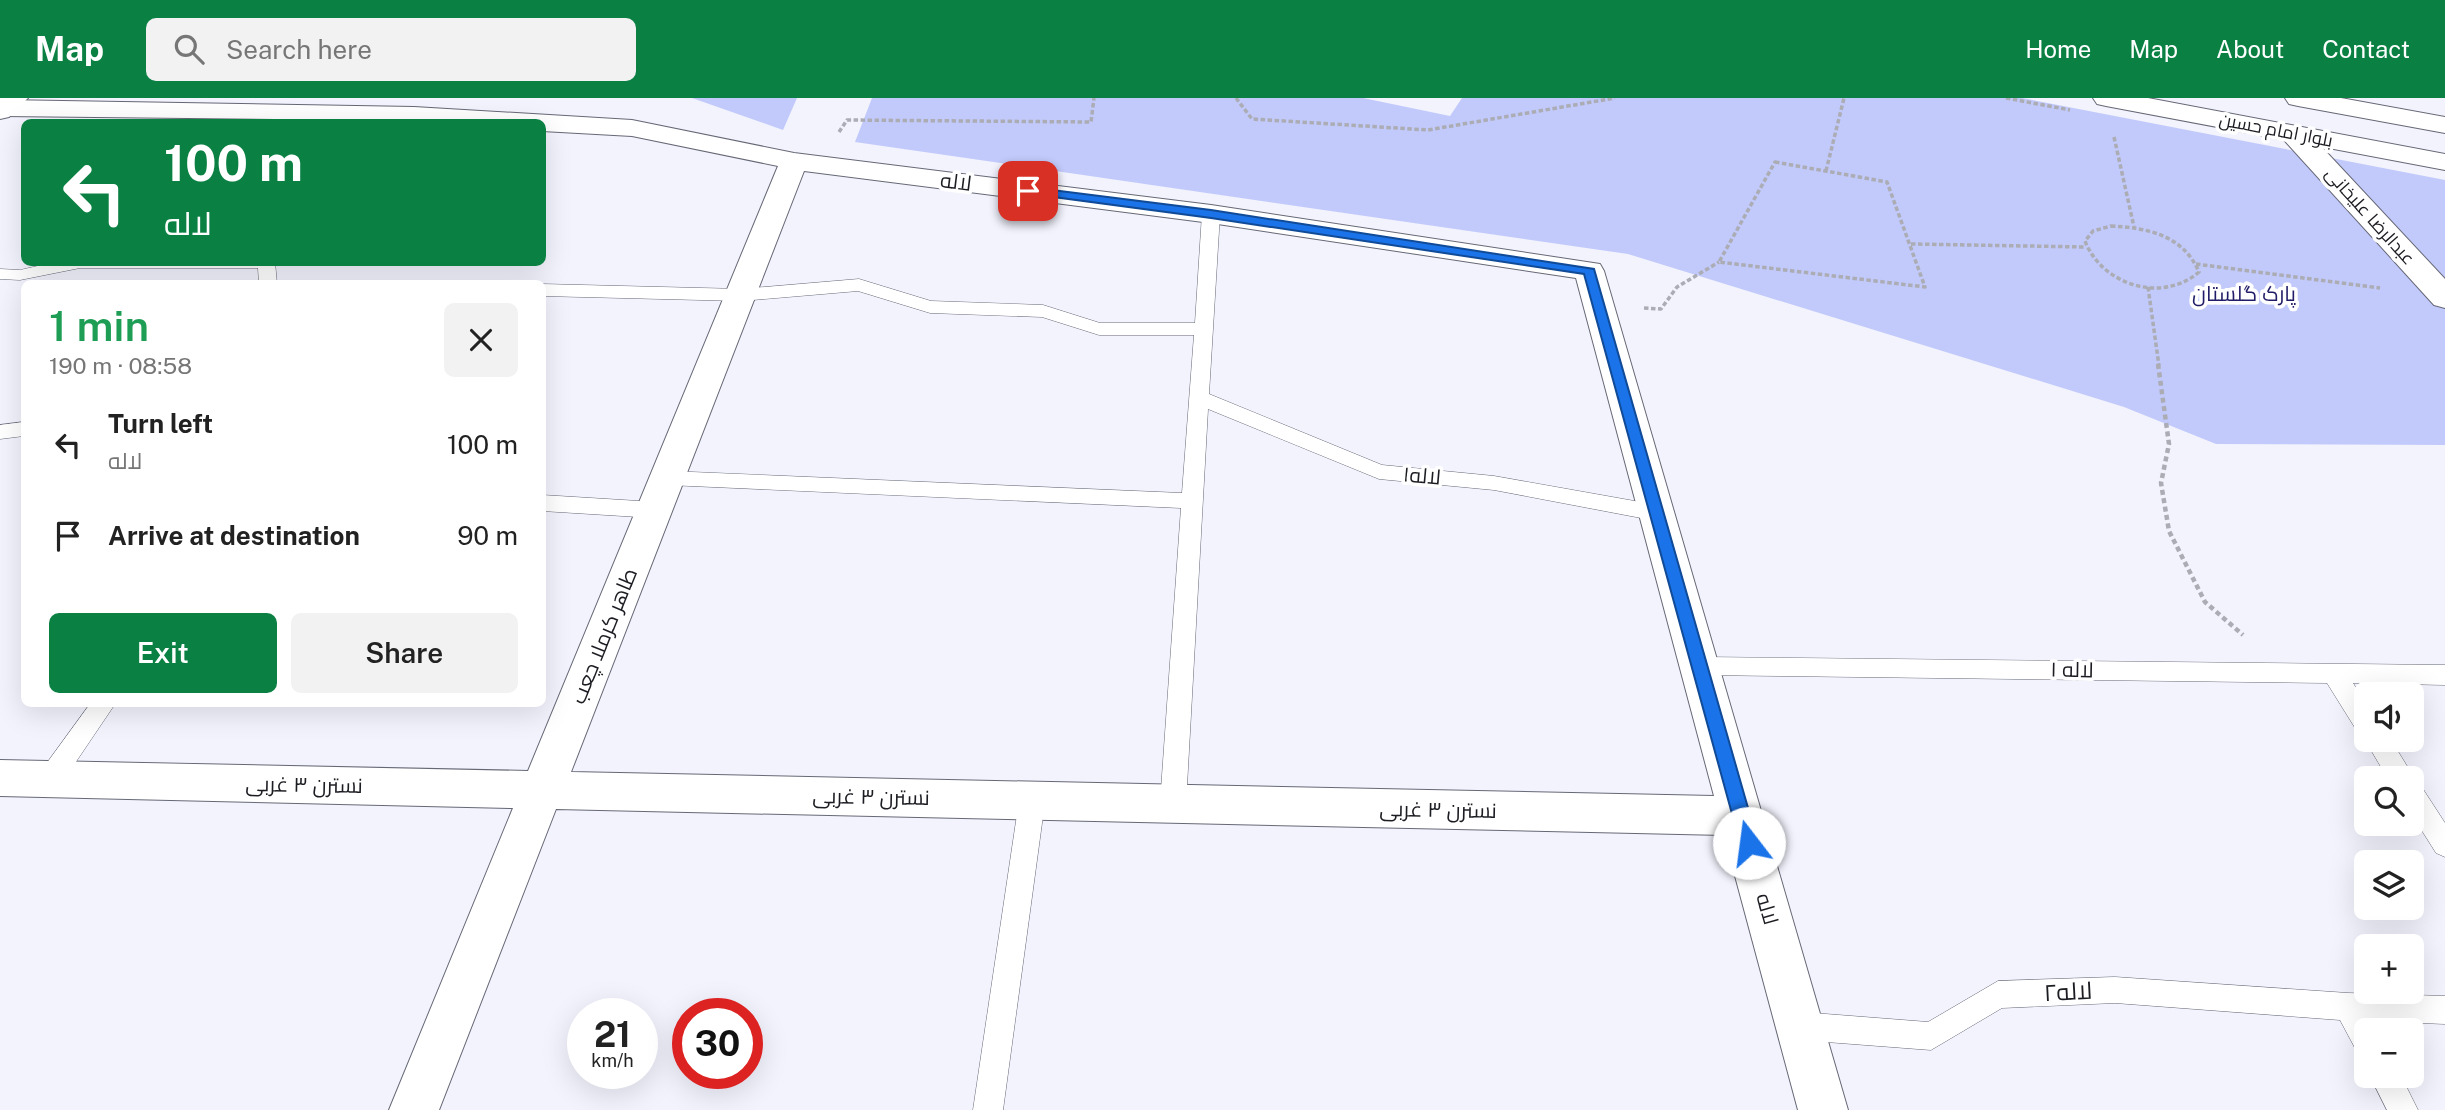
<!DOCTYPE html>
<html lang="en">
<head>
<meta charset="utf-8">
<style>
	body { margin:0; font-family:"Public Sans",Cairo,sans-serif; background:#f2f2f2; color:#222; height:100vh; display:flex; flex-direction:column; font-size:26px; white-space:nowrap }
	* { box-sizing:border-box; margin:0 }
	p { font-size:23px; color:#767676 }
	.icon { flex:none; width:38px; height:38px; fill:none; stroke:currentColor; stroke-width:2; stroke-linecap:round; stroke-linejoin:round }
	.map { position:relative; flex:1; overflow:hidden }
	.panel { position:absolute; left:21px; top:182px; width:525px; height:427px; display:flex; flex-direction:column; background:#fff; border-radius:10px; box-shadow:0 7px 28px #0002 }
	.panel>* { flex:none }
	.top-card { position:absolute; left:21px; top:21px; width:525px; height:147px; border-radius:10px; box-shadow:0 7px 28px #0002; background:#0b8043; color:#fff; overflow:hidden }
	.fabs { position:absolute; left:2354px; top:584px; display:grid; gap:14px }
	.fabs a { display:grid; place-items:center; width:70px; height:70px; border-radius:10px; background:#fff; box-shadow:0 7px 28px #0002; font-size:35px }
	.speed { position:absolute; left:567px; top:900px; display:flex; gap:14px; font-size:35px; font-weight:700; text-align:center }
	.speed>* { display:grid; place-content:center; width:91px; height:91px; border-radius:50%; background:#fff; box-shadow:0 7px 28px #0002; line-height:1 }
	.speed small { font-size:18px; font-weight:400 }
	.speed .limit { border:10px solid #d22; background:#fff; color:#111 }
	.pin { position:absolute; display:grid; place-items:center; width:60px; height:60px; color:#fff; margin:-30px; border-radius:14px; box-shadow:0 4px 10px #0006 }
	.me { position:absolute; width:77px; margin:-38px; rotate:345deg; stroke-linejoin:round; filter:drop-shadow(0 0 5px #0008) }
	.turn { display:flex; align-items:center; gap:24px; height:147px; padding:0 28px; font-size:32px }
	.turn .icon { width:91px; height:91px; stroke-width:2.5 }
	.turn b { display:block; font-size:49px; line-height:60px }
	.round { display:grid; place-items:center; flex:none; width:74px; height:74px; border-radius:10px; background:#f2f2f2 }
	.headline { display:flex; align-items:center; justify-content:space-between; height:119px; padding:0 28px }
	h1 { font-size:42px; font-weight:600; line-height:52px; color:#1e9e55 }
	.cta { display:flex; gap:14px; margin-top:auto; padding:14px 28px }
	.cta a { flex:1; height:80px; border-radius:10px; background:#0b8043; color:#fff; font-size:28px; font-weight:600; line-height:80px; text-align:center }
	.cta a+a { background:#f2f2f2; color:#222 }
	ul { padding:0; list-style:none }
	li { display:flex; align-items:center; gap:21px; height:91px; padding:0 28px }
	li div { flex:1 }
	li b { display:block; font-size:26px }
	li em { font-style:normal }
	header { display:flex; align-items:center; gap:42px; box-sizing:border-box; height:98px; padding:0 35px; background:#0b8043; color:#fff }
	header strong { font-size:33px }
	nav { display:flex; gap:38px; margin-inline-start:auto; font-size:24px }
	.search { width:490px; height:63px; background:#f2f2f2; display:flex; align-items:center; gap:18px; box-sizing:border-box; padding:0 24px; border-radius:10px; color:#767676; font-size:26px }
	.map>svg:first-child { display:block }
</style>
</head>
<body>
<header>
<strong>Map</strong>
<div class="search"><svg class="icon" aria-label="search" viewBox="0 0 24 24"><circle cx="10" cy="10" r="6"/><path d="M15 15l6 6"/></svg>Search here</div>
<nav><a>Home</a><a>Map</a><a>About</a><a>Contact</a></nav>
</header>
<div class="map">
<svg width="2445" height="1012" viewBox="0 0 2445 1012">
	<rect width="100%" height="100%" fill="#f2f3fd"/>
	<path fill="#c2cafb" d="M692,0H797L783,32Z
		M872,0H1363L1450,18L1462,0H2022L2445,82V347L2216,346L2124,309L1628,156L855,44Z"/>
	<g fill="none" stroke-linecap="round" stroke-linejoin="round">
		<defs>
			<path id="service" d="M1211,111L1220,116L1209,296L1382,367L1494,378L1657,407L1665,410L1668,415L1665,420L1657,423L1494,392L1379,381L1208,311L1186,706L1182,714L1173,717L1164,714L1160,706L1181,410L668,387L661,385L658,380L661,375L668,373L1182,395L1194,237H1099L1042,219L930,215L858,193L741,203L542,198V186L741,191L859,181L931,203L1043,207L1100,225H1195L1202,116Z
				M55,164H275L277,186H259L258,170H80L20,182L0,181V171L20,172Z
				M24,324V338L0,341V327Z
				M542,397L655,404L663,407L666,412L663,417L655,420L542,413Z
				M1700,559L2445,567V587L2353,585L2366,606V636L2357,633L2327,585L1700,577L1692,575L1688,568L1692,561Z
				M90,606H115L59,689L50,692L41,689L37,681L41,673Z
				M2366,639V642H2391L2415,681L2413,685L2421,688L2445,725V759L2436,755L2412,717V681H2388L2365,642Z
				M1032,692L1041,695L1045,703L1003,1012H973L1019,703L1023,695Z
				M2115,879L2348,895L2445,898V926L2371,923L2377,933H2366V956L2356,952L2340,922L2115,905L2002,910L1931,952L1800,942L1790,938L1786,928L1790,918L1800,914L1928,924L1998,883Z
				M2370,978H2401L2418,1012H2387Z"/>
			<path id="minor" d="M3,2L414,9L632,22L794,55L1211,107L1600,166L1604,173L1848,1012H1798L1724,737L556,711L439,1012H389L513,710L0,698V662L528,673L778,68L632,38L542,33V24L3,18L0,17V3ZM804,73L1211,125L1576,180L1714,698L571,674Z
				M2294,28L2304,30L2445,181V210L2434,207L2284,42L2280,36L2284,30Z"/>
			<path id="secondary" d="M0,0H28L9,19L0,21Z
				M2093,0H2148L2445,56V72L2106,8L2097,6Z
				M2285,0H2341L2445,19V35L2298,8L2289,6Z"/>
		</defs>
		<use href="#service" stroke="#666876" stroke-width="1"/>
		<use href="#minor" stroke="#666876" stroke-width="2"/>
		<use href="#secondary" stroke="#666876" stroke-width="2"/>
		<path stroke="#abacb4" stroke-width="3.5" stroke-dasharray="4.5 2.5" stroke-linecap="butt" d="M1236,0L1252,21L1428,32L1615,0
			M2006,0L2070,12
			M839,34L847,22L1091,24L1094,0
			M2114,39L2134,129
			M1775,64L1887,84L1925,189L1719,164Z
			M1826,73L1844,0
			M2111,128C2148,130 2183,137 2199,174C2162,206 2102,187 2085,143L2093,133Z
			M1911,146L2086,149
			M2196,166L2380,190
			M2148,189L2159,268
			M1644,210L1661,211L1677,189L1719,164"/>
		<path stroke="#abacb4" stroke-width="4.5" stroke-dasharray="5 3.5" stroke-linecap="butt" d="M2158,266L2169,346L2161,385L2169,433L2205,504L2243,537"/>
		<use href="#service" fill="#fff" fill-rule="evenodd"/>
		<use href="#minor" fill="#fff" fill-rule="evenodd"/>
		<use href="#secondary" fill="#fff" fill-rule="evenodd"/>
	</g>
	<path fill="#1a73e8" stroke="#114b97" stroke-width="2" d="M1028,89L1211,112L1594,171L1758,745L1755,751L1749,753L1742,751L1740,745L1584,176L1211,120L1024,95V90Z"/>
	<g text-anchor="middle" stroke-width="7" stroke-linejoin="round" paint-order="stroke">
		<g font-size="18" fill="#1c1d22" stroke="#fff">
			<text transform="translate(2276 32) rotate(11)" y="6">بلوار امام حسین</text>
			<text transform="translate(2370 118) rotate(48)" y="6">عبدالرضا علیخانی</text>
		</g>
		<g font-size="21" fill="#1c1d22" stroke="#fff">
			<text transform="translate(956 84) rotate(7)" y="7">لاله</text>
			<text transform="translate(1422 378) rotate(5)" y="7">لاله۱</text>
			<text transform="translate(604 538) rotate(-68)" y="7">طاهر کرملا چعب</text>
			<text transform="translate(2072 572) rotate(1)" y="7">لاله ۱</text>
			<text transform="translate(304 687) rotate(1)" y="7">نسترن ۳ غربی</text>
			<text transform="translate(871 699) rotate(1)" y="7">نسترن ۳ غربی</text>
			<text transform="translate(1438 712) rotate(1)" y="7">نسترن ۳ غربی</text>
			<text transform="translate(1767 811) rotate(74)" y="7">لاله</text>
		</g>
		<g font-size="21" fill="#211c68" stroke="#fff">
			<text x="2244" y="203">پارک گلستان</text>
		</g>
		<g font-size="24" fill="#1c1d22" stroke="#fff">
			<text transform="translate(2068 894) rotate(-3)" y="8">لاله۲</text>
		</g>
	</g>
</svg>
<div class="fabs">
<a><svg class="icon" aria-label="sound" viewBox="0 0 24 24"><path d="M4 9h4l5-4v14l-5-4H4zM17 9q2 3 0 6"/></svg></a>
<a><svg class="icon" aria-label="search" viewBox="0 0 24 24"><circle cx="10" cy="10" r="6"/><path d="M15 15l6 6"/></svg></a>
<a><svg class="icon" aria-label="layers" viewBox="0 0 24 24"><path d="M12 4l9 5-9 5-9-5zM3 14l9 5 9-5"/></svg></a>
<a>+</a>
<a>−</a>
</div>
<div class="speed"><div>21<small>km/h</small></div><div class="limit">30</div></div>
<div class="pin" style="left:1028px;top:93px;background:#d93025"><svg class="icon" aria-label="arrive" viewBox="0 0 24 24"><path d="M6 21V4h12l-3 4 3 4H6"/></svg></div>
<svg class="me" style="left:1749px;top:745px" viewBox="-20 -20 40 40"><circle r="19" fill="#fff"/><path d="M0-13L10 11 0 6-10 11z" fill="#1a73e8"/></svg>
<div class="top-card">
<div class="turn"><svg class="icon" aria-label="left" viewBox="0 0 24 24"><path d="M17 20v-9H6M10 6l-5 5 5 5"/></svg><div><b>100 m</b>لاله</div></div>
</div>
<section class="panel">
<div class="headline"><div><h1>1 min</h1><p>190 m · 08:58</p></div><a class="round"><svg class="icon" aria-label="close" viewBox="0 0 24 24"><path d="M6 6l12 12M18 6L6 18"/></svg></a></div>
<ul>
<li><svg class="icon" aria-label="left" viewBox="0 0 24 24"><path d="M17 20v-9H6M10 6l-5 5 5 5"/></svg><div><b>Turn left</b><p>لاله</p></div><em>100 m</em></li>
<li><svg class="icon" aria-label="arrive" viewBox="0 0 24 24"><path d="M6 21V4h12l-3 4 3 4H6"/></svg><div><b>Arrive at destination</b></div><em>90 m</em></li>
</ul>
<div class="cta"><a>Exit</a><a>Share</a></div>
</section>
</div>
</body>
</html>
